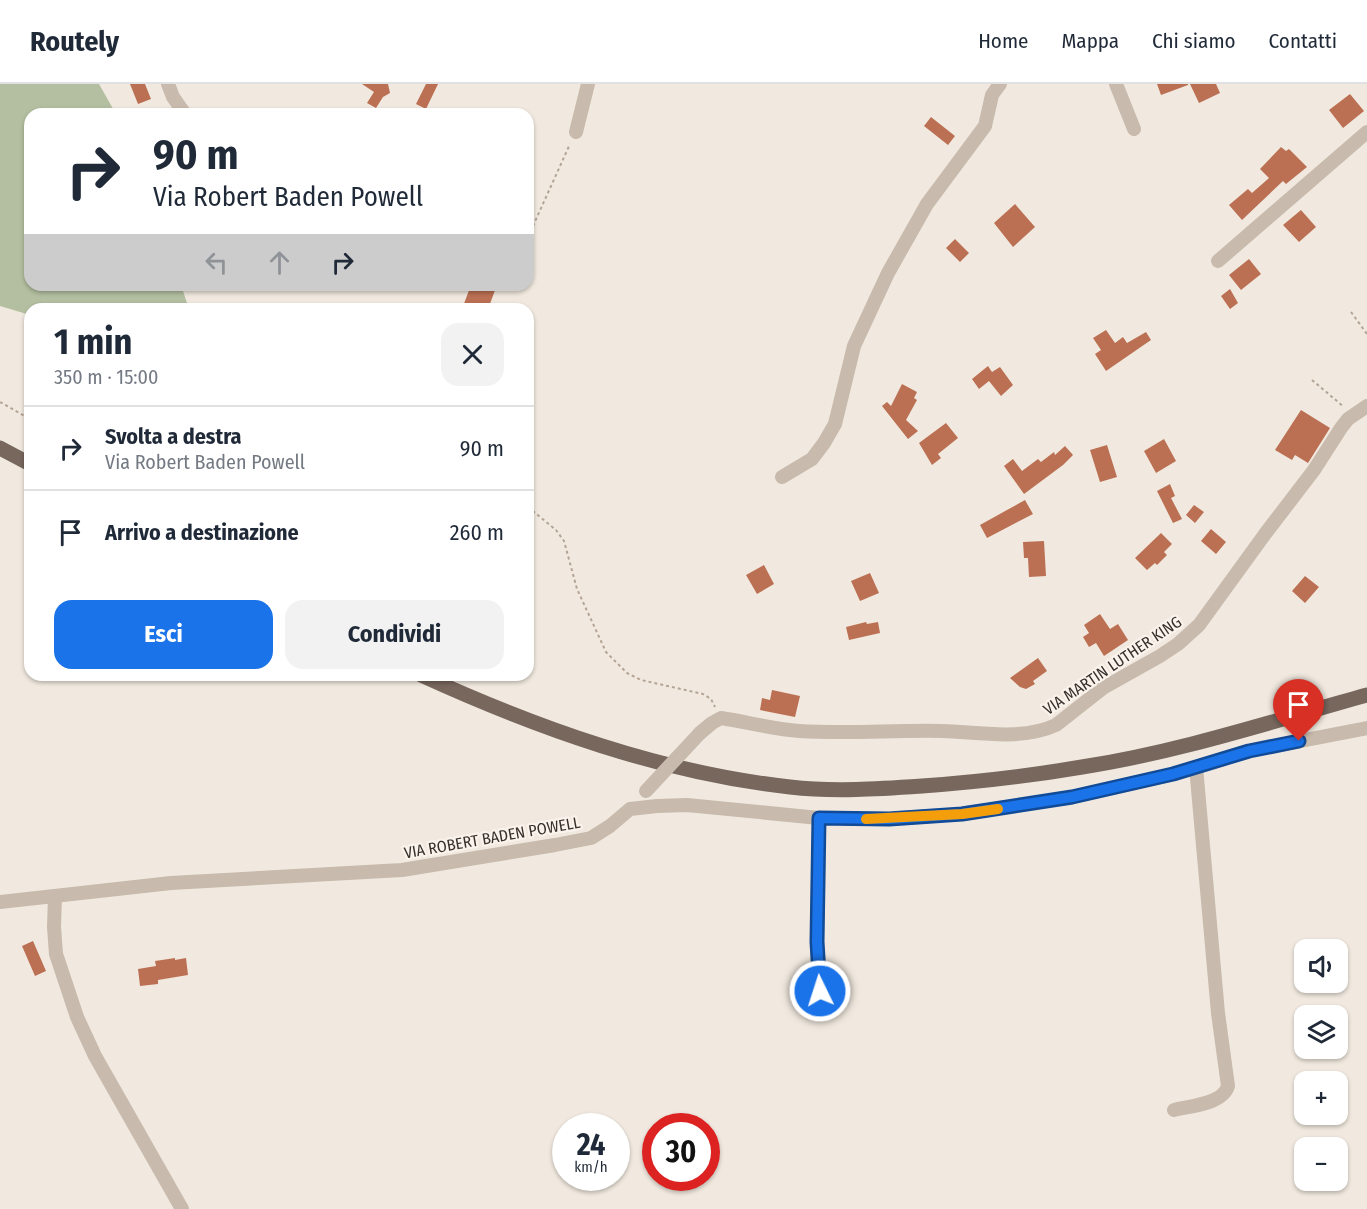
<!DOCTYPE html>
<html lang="it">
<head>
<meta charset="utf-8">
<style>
	body { margin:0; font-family:"Fira Sans Condensed",sans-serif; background:#f2f2f3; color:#1f2937; height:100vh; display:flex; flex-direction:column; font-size:22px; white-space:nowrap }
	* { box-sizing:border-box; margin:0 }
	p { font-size:20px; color:#747a83 }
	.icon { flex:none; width:33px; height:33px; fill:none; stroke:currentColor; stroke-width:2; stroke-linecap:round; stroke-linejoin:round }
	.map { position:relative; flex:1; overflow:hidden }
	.panel { position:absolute; left:24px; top:219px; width:510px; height:378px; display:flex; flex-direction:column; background:#fff; border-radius:18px; box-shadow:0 2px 4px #0004 }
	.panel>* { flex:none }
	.guide { position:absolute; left:24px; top:24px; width:510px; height:183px; border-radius:18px; box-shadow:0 2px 4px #0004; background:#fff; color:#1f2937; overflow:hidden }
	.tools { position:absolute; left:1294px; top:855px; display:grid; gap:12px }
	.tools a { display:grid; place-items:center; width:54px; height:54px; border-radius:12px; background:#fff; box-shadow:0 2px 4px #0004; font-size:30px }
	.speed { position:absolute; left:552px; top:1029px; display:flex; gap:12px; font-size:30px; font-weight:700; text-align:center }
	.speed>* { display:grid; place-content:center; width:78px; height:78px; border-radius:50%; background:#fff; box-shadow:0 2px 4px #0004; line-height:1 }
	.speed small { font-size:15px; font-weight:400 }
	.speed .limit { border:9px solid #d22; background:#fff; color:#111 }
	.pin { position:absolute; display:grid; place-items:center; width:51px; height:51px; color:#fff; margin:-62px -26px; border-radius:50% 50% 50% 0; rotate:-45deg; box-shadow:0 0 6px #0007 }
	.pin .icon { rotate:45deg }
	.me { position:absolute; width:66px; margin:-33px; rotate:356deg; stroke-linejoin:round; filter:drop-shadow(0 0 4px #0008) }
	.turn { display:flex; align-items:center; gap:21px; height:126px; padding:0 30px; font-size:27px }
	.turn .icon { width:78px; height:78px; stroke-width:2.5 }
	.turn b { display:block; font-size:42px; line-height:51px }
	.lanes { display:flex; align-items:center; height:57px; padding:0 30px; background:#0003; justify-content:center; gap:30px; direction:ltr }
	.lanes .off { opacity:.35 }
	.round { display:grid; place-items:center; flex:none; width:63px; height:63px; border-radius:18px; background:#f2f2f3 }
	.overview { display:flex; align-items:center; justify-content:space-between; height:102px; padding:0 30px }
	h1 { font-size:36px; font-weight:700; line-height:45px }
	.action { display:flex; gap:12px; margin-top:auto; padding:12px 30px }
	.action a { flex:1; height:69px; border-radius:18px; background:#1a73e8; color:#fff; font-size:24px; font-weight:700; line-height:69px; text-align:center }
	.action a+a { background:#f2f2f3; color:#1f2937 }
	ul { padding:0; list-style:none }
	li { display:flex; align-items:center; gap:18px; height:84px; padding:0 30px; border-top:2px solid #e0e1e3 }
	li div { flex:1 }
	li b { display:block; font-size:22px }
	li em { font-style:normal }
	header { display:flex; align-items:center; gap:36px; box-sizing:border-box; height:84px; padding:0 30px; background:#fff; border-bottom:2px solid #e0e1e3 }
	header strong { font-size:28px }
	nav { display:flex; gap:33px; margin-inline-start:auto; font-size:21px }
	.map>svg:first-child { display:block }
</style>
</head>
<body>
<header>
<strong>Routely</strong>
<nav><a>Home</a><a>Mappa</a><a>Chi siamo</a><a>Contatti</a></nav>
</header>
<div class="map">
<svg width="1367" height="1125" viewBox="0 0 1367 1125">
	<rect width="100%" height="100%" fill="#f1e9df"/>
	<path fill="#b3bfa0" d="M0,0H99L116,30H30V201H181L189,225H30V231L0,222Z"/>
	<path fill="#bb7053" d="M130,0H145L151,15L138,20Z
		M362,0H388L390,9L383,13L376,24L367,19L374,8Z
		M426,0H438L426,25L416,20Z
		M1157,0H1188V1L1161,11Z
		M1190,0H1216L1220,9L1199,19Z
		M1350,10L1364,27L1343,44L1329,26Z
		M931,33L955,52L948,61L924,42Z
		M1281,63L1286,67L1289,65L1307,83L1286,100L1283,97L1242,136L1229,121L1248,105L1252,109L1269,94L1260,85Z
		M1015,120L1035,143L1013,163L994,139Z
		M1301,126L1316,143L1299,158L1283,141Z
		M955,155L969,169L960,178L946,164Z
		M1249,175L1261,190L1241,206L1229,191Z
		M471,201H497L488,225H462Z
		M1230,205L1238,219L1230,225L1221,212Z
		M1106,246L1115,259L1123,253L1127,259L1146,248L1151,256L1106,287L1095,270L1101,266L1093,254Z
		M988,282L992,288L1000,283L1013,301L1001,312L989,297L979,305L972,295Z
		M902,300L917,308L914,314L917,316L906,336L918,347L908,355L882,322L887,318L891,322Z
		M1301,326L1330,344L1308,379L1295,371L1292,376L1275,366Z
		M946,339L958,354L938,370L941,374L932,381L919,359Z
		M1164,355L1176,377L1156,389L1144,367Z
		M1107,361L1117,393L1100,398L1090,366Z
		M1065,362L1073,371L1063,381L1024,410L1004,382L1013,375L1022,387L1038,375L1041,378L1054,368L1055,371Z
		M1170,400L1175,412L1171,414L1182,435L1173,439L1157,407Z
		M1025,416L1033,430L987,454L980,441Z
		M1194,421L1204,428L1195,439L1186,431Z
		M1211,445L1226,458L1216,470L1201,457Z
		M1161,449L1172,460L1164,468L1167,471L1157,481L1155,479L1147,486L1135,474Z
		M1044,457L1046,492L1029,493L1028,474H1024L1023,458Z
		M764,481L774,500L757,510L746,491Z
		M870,489L879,509L860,517L851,497Z
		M1305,492L1319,503L1305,519L1292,507Z
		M1100,530L1110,545L1118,540L1128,556L1104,572L1096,559L1089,563L1083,553L1089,549L1084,541Z
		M866,538L867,540L878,538L880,549L849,556L846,543Z
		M1038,574L1047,587L1033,597L1035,600L1026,605L1020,603L1010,594Z
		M772,606L800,612L795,633L760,626L762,614L770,616Z
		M33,857L46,887L35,892L22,862Z
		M175,874V876L186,874L188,891L158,896V900L140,902L138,885L156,882L155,877Z"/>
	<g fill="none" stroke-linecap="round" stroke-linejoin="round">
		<path stroke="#b4a496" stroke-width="2" stroke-dasharray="3 3" stroke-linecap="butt" d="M528,153L570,60
			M1351,228L1367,250
			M1312,296L1344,323
			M0,318L30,335
			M528,423L556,446L564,457L577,505L606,568L627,589L641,596L703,610L711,615L715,623"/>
		<path stroke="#c8baac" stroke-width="14" d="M168,0L173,13L185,30
			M1116,0L1134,45
			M576,48L588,0
			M1218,177L1367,48
			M782,393L812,375L824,359L835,340L854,262L888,189L927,120L985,42L992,11L1000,0
			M700,649L712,639L721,634C747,638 773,645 799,647C847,650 894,646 942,647C978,648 1021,657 1056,641L1103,604L1160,572L1178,560L1199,541L1265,450L1314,386L1341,344L1348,335L1367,322
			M819,734L817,858L820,907
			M55,812L54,843L56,870L77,933L95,972L182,1125
			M0,818L171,799L402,786L555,761L591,754L610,742L630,725L657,722L687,721L819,734L889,735L962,730L1072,713L1174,690L1249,667L1367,644
			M1174,1026C1190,1022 1223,1020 1228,1002L1218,929L1196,683"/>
		<path stroke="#77675d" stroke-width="15" d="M0,364L30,380
			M421,591C537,644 662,689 790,703C833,708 878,705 922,702C976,698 1029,692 1082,683C1179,668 1273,637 1367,611"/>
		<path stroke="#c8baac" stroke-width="14" d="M646,707L700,649"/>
	</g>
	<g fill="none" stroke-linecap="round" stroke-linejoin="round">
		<defs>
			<path id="route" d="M820,907L817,858L819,734L889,735L962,730L1072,713L1173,690L1249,667L1299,657"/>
		</defs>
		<use href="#route" stroke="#114b97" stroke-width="15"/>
		<use href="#route" stroke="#1a73e8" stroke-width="10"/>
		<path stroke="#f59e0b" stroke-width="10" d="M866,735L962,730L998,725"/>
	</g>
	<g text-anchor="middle" stroke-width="4.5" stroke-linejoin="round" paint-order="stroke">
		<g font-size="16" fill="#372f2a" stroke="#f9f3ec">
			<text transform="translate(1112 581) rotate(-34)" y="6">VIA MARTIN LUTHER KING</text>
			<text transform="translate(492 753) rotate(-10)" y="6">VIA ROBERT BADEN POWELL</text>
		</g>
	</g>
</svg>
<div class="tools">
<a><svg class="icon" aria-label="sound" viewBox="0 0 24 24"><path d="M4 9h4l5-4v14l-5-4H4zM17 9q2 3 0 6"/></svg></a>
<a><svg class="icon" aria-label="layers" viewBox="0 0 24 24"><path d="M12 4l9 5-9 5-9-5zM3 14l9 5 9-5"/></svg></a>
<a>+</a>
<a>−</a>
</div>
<div class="speed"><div>24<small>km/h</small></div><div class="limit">30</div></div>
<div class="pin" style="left:1299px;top:657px;background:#d93025"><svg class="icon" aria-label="arrive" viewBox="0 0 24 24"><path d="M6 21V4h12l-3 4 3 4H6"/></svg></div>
<svg class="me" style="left:820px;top:907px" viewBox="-20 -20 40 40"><circle r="17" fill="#1a73e8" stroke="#fff" stroke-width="3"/><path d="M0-11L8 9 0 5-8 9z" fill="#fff"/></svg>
<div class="guide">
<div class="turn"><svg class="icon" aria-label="right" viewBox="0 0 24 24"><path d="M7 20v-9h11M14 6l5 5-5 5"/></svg><div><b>90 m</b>Via Robert Baden Powell</div></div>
<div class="lanes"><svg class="icon off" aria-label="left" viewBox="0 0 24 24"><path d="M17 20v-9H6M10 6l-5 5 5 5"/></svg><svg class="icon off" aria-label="ahead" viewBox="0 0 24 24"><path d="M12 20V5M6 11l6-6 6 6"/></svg><svg class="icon" aria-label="right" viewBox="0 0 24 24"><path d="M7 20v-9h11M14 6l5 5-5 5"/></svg></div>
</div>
<section class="panel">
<div class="overview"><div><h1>1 min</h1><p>350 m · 15:00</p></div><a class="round"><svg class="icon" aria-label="close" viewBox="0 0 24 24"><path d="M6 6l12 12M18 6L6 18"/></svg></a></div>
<ul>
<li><svg class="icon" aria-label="right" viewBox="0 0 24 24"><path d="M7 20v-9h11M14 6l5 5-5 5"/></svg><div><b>Svolta a destra</b><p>Via Robert Baden Powell</p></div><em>90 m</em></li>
<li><svg class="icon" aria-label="arrive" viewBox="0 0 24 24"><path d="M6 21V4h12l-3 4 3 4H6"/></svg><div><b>Arrivo a destinazione</b></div><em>260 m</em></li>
</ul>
<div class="action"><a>Esci</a><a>Condividi</a></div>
</section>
</div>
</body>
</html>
